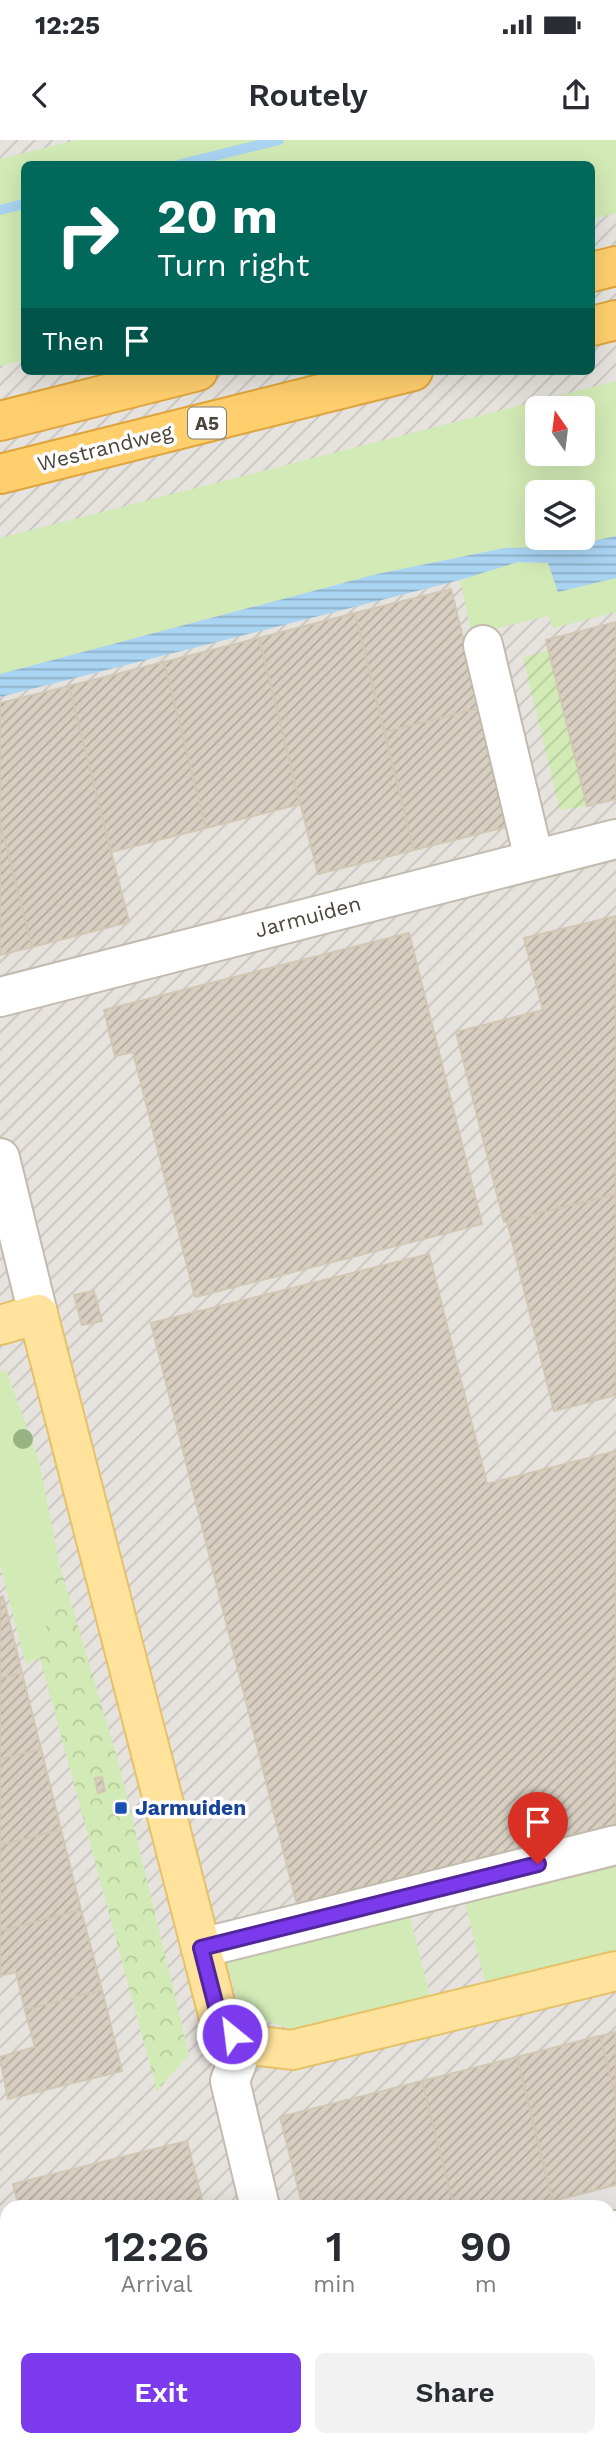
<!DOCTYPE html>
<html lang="en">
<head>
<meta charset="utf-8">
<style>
	body { margin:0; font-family:"Work Sans",sans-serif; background:#f2f2f3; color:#2b2b33; height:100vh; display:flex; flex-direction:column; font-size:26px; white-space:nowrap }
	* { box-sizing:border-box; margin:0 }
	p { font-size:23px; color:#7c7c81 }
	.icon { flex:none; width:38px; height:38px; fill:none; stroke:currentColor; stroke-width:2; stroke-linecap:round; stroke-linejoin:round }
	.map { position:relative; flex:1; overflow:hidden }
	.panel { position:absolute; left:0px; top:2060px; width:616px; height:247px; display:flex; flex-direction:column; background:#fff; border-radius:21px 21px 0 0; box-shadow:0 7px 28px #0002 }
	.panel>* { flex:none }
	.top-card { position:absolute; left:21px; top:21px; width:574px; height:214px; border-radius:10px; box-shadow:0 7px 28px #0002; background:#00695c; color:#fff; overflow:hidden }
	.needle { width:46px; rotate:346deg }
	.fabs { position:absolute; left:525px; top:256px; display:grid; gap:14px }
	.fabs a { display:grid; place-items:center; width:70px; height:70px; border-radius:10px; background:#fff; box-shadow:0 7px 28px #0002; font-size:35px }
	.pin { position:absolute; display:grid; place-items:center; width:60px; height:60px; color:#fff; margin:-72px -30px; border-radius:50% 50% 50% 0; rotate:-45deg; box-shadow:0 0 7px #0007 }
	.pin .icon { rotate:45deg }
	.me { position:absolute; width:77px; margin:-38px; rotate:331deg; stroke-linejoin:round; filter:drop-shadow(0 0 5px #0008) }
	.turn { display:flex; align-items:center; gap:24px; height:147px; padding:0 21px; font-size:32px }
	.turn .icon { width:91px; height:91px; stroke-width:2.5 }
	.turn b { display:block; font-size:49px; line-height:60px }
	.then { display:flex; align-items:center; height:66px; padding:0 21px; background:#0003; gap:14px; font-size:26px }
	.eta { display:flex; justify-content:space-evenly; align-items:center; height:119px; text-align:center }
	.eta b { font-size:42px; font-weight:600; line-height:49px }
	.button { display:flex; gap:14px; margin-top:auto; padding:14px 21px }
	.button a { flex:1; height:80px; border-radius:10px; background:#7c3aed; color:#fff; font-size:28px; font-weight:600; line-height:80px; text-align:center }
	.button a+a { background:#f2f2f3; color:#2b2b33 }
	.status { display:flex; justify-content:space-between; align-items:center; height:49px; padding:0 35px; background:#fff; direction:ltr }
	.status svg { height:19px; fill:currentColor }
	header { display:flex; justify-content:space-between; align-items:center; height:91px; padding:0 21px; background:#fff; font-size:32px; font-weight:600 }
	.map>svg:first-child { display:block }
</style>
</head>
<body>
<div class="status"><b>12:25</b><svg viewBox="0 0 49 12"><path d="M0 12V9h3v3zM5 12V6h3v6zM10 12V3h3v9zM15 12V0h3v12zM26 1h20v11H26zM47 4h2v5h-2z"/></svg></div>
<header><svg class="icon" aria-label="back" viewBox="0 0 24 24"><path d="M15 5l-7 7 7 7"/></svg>Routely<svg class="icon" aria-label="share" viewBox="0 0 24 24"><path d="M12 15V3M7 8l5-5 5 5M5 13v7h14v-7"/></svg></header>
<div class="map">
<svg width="616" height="2305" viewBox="0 0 616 2305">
	<defs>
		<pattern id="industrial-furrows" width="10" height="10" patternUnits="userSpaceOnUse" patternTransform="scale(1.75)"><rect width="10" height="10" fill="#e6e2dd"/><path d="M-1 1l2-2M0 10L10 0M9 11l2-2" fill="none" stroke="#c7c3be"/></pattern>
		<pattern id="forest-crowns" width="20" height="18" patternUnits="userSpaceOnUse" patternTransform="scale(1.75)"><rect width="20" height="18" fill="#d2eab5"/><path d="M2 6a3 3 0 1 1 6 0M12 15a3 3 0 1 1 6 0" fill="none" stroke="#b6ca9c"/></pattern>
		<pattern id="garden-furrows" width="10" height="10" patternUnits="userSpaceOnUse" patternTransform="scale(1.75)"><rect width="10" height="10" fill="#d2eab5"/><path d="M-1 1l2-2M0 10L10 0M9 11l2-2" fill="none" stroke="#b6ca9c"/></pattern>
		<pattern id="water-rules" width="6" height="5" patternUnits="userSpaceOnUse" patternTransform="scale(1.75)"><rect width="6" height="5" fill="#a9d4f2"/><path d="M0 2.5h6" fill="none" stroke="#8caec5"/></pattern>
		<pattern id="building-hatch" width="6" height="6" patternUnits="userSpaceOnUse" patternTransform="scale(1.75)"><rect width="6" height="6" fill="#d8cfc1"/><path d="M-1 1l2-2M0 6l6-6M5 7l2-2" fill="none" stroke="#b1aa9e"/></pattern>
	</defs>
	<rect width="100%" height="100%" fill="#f6f3ec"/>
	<path fill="url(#industrial-furrows)" fill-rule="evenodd" d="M0,0H616V2305H0ZM24,24H592V231H24ZM537,268H583V313H537ZM537,352H583V397H537ZM7,2067H609V2300H7Z"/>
	<path fill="#d2eab5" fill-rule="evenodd" d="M76,0H616V73L592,79V24H24V220L0,226V19Z
		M616,241V396L566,407L505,408L377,434L0,534V398ZM537,268H583V313H537ZM537,352H583V397H537Z
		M518,422L549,423L558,452L616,438V472L553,488L548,476L472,494L460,440Z
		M6,1230L39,1321L59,1423L40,1518L26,1524L0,1425V1232Z
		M616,1725V1816L487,1849L465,1763Z
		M409,1774L432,1862L304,1894L241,1871L225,1818Z"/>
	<path fill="url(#forest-crowns)" d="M59,1423L119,1624L189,1915L157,1951L40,1518Z"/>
	<path fill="url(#garden-furrows)" d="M548,510L587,666L560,670L523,518Z"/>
	<path fill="#e5e3e0" d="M616,2044V2078L609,2080V2067H523Z
		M7,2259V2293L0,2295V2260Z"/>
	<path fill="url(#water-rules)" d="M616,396V438L558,452L548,423L518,422L460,440L0,557V534L377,434L505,408L566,407Z"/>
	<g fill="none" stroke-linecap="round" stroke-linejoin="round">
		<path stroke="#a9d4f2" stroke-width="10" d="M181,24L279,0
			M0,70L24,64"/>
	</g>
	<path fill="url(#building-hatch)" stroke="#d3c7b4" stroke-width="2" d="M451,449L480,568L384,592L355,473Z
		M355,473L414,710L318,734L259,498Z
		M616,482V659L587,666L546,500Z
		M259,498L300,664L206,688L164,522Z
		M164,522L206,688L111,712L69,546Z
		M69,546L129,782L32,807L0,681V563Z
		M480,568L510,686L414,710L384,592Z
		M0,681L32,807L0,815Z
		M616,776V1054L504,1082L456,892L543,870L524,798Z
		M409,793L482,1084L195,1157L133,912L115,916L104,870Z
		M616,1054V1255L554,1271L507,1081Z
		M429,1114L487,1344L616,1311V1696L298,1769L151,1183Z
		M94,1151L102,1181L82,1185L74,1155Z
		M3,1456L22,1533L0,1538V1457Z
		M22,1533L41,1609L0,1619V1538Z
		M41,1609L61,1690L0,1705V1619Z
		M102,1637L105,1651L98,1653L95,1638Z
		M61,1690L81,1770L0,1791V1705Z
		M81,1770L102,1850L25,1870L16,1832L0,1836V1791Z
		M102,1850L122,1931L8,1959L0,1917L35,1907L25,1870Z
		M616,1892V1958L600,1896Z
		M600,1896L616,1958V2045L553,2061L517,1917Z
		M517,1917L552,2059L523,2067H454L422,1941Z
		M422,1941L454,2067H303L280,1977Z
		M187,2001L204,2067H19L13,2044Z
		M616,2180V2305H546L545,2300H609V2181Z
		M37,2300H44L45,2305H15Z
		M44,2300H93L95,2305H45Z
		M361,2300H437L438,2305H363Z
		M437,2300H543L544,2305H438Z"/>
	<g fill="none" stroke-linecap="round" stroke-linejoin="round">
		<defs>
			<path id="minor" d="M483,505L534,719
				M0,857L616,699
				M0,1018L38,1174
				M201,1808L616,1705
				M244,1904L230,1941L260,2067
				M609,2091L616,2090
				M0,2215L7,2242L0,2243
				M319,2300L320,2305"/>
			<path id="major" d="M0,1185L38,1174L220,1882L244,1904L292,1910L616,1831"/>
			<path id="highway" d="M592,132L616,126
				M592,186L616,180
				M0,281L198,231
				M0,334L413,231"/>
		</defs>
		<use href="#minor" stroke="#c2bbae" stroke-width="42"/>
		<use href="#major" stroke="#e6c16a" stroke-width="42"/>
		<use href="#highway" stroke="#e0a43c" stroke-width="42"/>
		<use href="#minor" stroke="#fff" stroke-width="38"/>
		<use href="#major" stroke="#ffe39c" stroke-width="38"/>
		<use href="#highway" stroke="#ffcf6e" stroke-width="38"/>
	</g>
	<circle fill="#97b381" cx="23" cy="1299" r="10"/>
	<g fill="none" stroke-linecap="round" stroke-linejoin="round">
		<defs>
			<path id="route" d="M232,1894L220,1882L201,1808L538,1724"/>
		</defs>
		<use href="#route" stroke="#51269a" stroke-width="18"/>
		<use href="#route" stroke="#7c3aed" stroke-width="12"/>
	</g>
	<rect fill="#1a4fb4" stroke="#fff" stroke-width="2.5" x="114" y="1661" width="14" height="14" rx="3.5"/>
	<g text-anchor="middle" stroke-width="7" stroke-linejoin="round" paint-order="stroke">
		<rect fill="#fff" stroke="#817c74" stroke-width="2" x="188" y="267.5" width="38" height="31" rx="5"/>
		<g font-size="19" font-weight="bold" fill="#4b4439">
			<text x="207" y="290">A5</text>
		</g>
		<g font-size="21" fill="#4b4439" stroke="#fff">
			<text transform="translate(105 308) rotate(-14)" y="7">Westrandweg</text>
			<text transform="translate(308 777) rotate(-15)" y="7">Jarmuiden</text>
		</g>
		<g font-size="21" font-weight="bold" fill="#164399" stroke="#fff" text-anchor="start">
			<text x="135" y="1675">Jarmuiden</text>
		</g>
	</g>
</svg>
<div class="fabs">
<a><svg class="needle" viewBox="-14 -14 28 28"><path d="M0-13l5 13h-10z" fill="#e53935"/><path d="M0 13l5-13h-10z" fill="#7c7c81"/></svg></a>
<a><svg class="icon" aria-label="layers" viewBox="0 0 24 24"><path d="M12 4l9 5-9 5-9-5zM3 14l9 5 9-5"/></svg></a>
</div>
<div class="pin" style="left:538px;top:1724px;background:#d93025"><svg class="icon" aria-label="arrive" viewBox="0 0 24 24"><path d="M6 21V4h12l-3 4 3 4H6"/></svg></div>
<svg class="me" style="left:232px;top:1894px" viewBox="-20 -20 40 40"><circle r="17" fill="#7c3aed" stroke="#fff" stroke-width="3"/><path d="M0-11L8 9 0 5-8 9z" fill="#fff"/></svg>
<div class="top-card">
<div class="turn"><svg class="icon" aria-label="right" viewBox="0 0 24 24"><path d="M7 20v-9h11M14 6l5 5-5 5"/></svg><div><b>20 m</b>Turn right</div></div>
<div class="then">Then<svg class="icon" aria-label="arrive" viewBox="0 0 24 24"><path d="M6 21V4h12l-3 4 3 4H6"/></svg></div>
</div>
<section class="panel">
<div class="eta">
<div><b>12:26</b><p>Arrival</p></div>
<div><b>1</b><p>min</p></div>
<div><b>90</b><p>m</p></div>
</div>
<div class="button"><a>Exit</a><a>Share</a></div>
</section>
</div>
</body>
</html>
